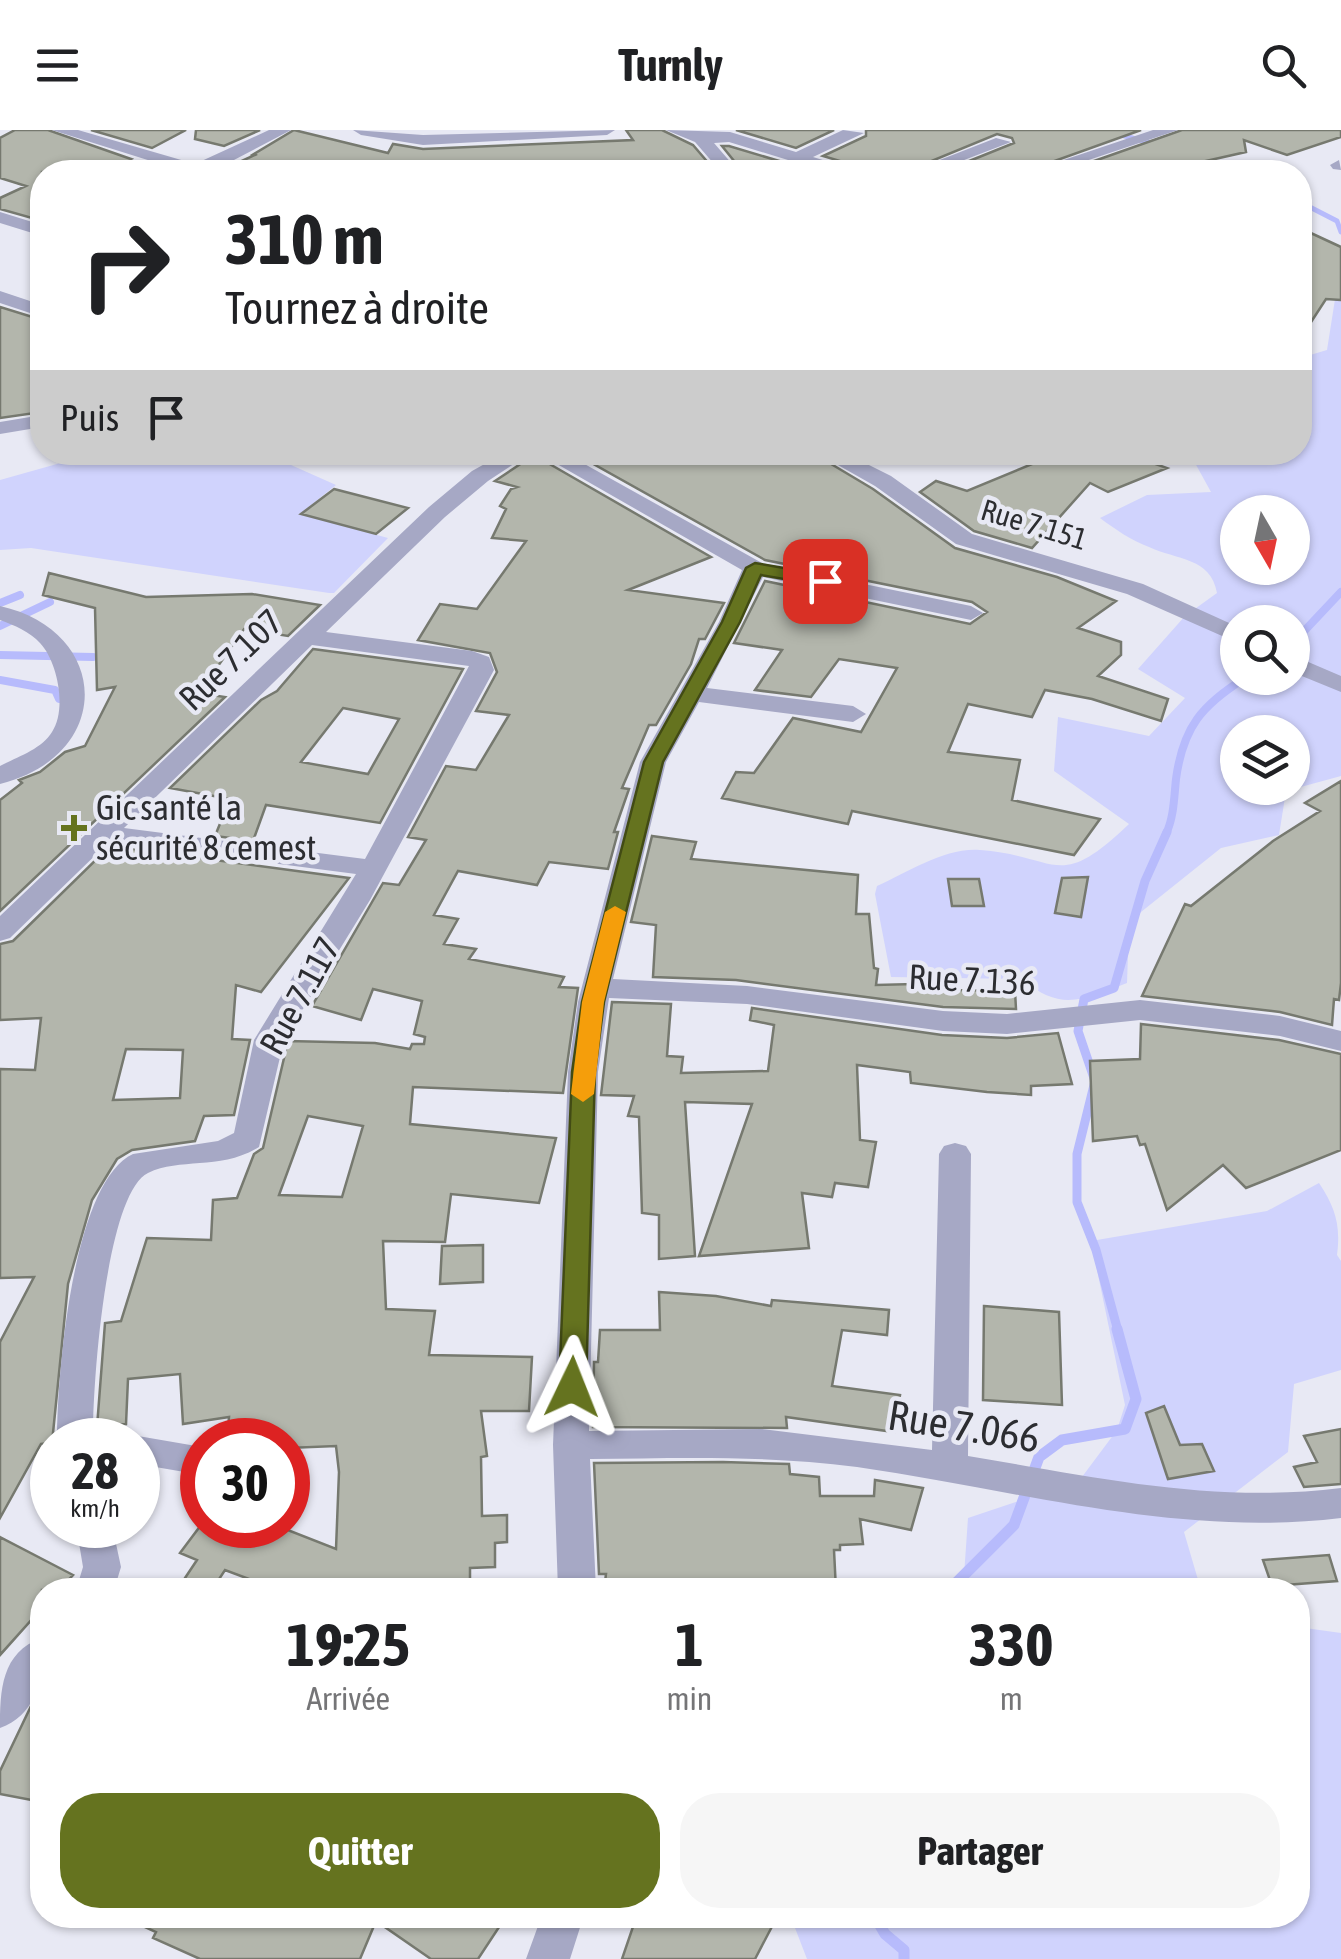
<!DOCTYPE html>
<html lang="fr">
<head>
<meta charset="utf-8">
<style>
	body { margin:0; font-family:"Asap Condensed",sans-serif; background:#f6f6f6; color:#202124; height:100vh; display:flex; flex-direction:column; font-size:38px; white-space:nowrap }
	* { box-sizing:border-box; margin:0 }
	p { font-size:32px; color:#757577 }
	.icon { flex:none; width:55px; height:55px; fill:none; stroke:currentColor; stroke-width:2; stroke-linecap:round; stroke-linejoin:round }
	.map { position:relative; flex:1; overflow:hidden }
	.details { position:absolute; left:30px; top:1448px; width:1280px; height:350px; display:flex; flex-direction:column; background:#fff; border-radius:40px; box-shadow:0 2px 8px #0004 }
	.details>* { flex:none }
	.guide { position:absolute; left:30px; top:30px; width:1282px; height:305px; border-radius:40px; box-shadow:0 2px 8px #0004; background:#fff; color:#202124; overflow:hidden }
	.needle { width:65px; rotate:171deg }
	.fabs { position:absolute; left:1220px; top:365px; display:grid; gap:20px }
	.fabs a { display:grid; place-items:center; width:90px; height:90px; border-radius:50%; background:#fff; box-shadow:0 2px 8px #0004; font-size:50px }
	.speed { position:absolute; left:30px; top:1288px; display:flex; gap:20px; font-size:50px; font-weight:700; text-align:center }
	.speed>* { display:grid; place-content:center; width:130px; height:130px; border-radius:50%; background:#fff; box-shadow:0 2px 8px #0004; line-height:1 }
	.speed small { font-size:25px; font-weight:400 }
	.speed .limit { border:15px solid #d22; background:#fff; color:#111 }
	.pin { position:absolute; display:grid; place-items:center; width:85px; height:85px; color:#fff; margin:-42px; border-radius:20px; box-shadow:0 5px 15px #0006 }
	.me { position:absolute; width:110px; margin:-55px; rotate:2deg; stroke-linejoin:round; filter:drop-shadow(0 0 8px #0008) }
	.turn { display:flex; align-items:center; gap:35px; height:210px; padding:0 30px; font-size:45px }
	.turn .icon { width:130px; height:130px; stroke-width:2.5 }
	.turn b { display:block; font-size:70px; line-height:85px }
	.then { display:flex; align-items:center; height:95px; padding:0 30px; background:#0003; gap:20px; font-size:38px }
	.eta { display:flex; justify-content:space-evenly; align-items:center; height:170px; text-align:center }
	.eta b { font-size:60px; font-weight:700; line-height:70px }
	.cta { display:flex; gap:20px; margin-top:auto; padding:20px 30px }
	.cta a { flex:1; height:115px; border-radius:40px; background:#65731f; color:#fff; font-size:40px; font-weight:700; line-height:115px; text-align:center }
	.cta a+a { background:#f6f6f6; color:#202124 }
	header { display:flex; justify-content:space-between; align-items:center; height:130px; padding:0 30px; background:#fff; font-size:45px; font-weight:700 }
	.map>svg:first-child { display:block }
</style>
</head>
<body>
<header><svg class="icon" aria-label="menu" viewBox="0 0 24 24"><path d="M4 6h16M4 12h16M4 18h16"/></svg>Turnly<svg class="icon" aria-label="search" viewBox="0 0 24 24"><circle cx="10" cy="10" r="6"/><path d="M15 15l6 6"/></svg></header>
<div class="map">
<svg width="1341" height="1829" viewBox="0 0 1341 1829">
	<rect width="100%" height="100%" fill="#e8e9f4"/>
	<path fill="#d0d3fd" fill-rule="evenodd" d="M1336,163H1341V646L1286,661L1279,705L1221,718L1141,782L1129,796L1127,853C1085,869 1060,883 1023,849L891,847L875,764L877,756C908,742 946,717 980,720C1060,726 1057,763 1129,694L1054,641L1058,587L1149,606L1185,568L1138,539L1185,486L1217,463C1211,427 1176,430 1149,417C1131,410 1116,400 1100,388L1147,365L1211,362L1195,333L1203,325L1300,322V228L1327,220ZM1238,382H1292V438H1238ZM1238,492H1292V548H1238ZM1238,602H1292V658H1238Z
		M96,323H264L336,355L300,384L388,408L334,463H329L31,418L0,420V350Z
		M1319,1053C1335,1077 1341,1095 1337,1125L1341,1131V1240L1294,1254L1288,1322L1184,1402L1201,1460H963L968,1388L1079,1351L1117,1300L1125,1275L1091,1111L1267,1081Z
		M1298,1497L1341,1503V1829H807L790,1785H1298Z"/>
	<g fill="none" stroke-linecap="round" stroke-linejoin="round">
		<path stroke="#b7bbfc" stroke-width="5" d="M1103,0L1158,15
			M1196,29L1234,42
			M1300,72L1337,91L1341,102"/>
		<path stroke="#b7bbfc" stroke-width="8" d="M0,473L20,465
			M0,496L50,472
			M1292,514L1341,462
			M0,525L93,527
			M0,550L55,560L59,569L70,568
			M1166,704C1174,687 1174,668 1176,649C1183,597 1202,575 1245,548"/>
		<path stroke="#b7bbfc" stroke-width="9" d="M1118,1201L1096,1120L1077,1072V1024L1095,951L1078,901L1084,869L1114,858L1145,751L1167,702"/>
		<path stroke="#b7bbfc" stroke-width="11" d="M949,1460L1014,1395L1039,1327L1062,1310L1125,1299L1136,1269L1117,1199
			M874,1785L885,1804L904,1820V1829"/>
	</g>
	<path fill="#b3b6ac" stroke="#76796f" stroke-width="2.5" fill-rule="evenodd" d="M15,0H48L131,29L104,42H42V89L39,90L0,79V68L26,56L0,48V8Z
		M91,0H186L152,18Z
		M196,0H260L224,16L195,9Z
		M294,0L388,23L393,14L423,19L633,10L626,0H662L693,15L716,42H218L257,24H254Z
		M736,0H834L796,18Z
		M866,0H1141L1024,42H942L1014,13L1012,8L997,4L905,42H855L850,34L823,26L866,6Z
		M1182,0H1341V7L1287,25L1244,10L1246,22L1157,42H1063Z
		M722,16H729L816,42H743Z
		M1300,98L1341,117V170L1326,169L1300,209Z
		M0,177L42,190V282L0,288Z
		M572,322H811L873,359L955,418L1057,447L1116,471L1078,498L1121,512V525L1098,546L1168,569L1161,591L1092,569L1045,560L1032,587L968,574L948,622L1020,630L1012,670L1100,689L1074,725L852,681L848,694L722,668L736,642L754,643L793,588L861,602L897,538L839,529L811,567L755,560L782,520L734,513L765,451L970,494L987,482L972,472L765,430Z
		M1061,322H1122L1167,338L1108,362L1090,353L1032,418L974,401L920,362L936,351L967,361Z
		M534,325L711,427L628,460L724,473L705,509H699L691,534L656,595H649L622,658L629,659L614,702H618L608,739L549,732L537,755L458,741L434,785L458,789L444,814L476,819L469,829L564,847L559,857L578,858L563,963L413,957L410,994L556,1008L539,1073L451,1064L445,1112L383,1111L386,1179L435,1181L429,1225L532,1227L529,1281H481L487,1326L481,1327L482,1386L507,1385V1412L495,1413V1437L470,1438V1460H278L225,1440L212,1460H177L197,1430L180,1423L201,1395H275L336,1419L339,1342L336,1316L288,1318V1310H227L229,1287L183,1294L180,1244L128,1249L126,1294L97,1297L105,1193L121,1191L147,1108L211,1110L213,1070L237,1068L254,1024L263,1018L288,911L375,913L410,919L412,914H424L425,907L414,904L422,871L373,859L361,890L312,876L383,753L399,755L426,710L408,707L446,636L476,640L509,585L476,581L497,542L490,523L418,510L440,474L477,479L526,411L492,408L506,379L500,376L511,359L517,357L495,351ZM308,986L363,996L342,1067L279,1065Z
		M334,359L408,378L376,404L301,384Z
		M49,443L146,467L252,464L320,475L288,506L244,499L199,563L225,567L0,781V670L22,653L19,650L40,642L65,622L85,616L115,557L97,560L95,478L43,465Z
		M313,519L463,539L380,693L266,675L253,711L215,706L230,669L170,658L261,570L277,561ZM343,578L399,589L368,644L301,632Z
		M1341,651V853L1339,870L1334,869L1332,895L1280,882L1142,866L1185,774L1191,776L1273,711L1320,681L1305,673Z
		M652,706L696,712L691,729L858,745L856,784H869L874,838L878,839L876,855L954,853L955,860L1015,861L1016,879L943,877L736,850L653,847L656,795L631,792Z
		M110,716L349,748L261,862L236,855L232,909L250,910L234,985L204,986L195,1011L132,1020L117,1029L92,1070L68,1154L52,1313L41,1314L0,1388V1212L34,1147L0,1148V939L35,940L41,888L0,890V814L13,811ZM126,919L183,920L180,968L113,970Z
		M1088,747L1081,787L1055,783L1062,748Z
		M948,749H979L984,776H952Z
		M612,872L671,874L667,926L683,927L681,943L768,941L774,895L750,890L752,878L942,905L1007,908L1058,903L1072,954L1031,956V965L987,962L911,953L910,942L857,935L860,1010L876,1012L868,1057L835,1053L832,1067L802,1063L809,1118L699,1126L752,974L685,972L695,1126L659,1129V1085L642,1083L639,987L628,986L634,966L601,965Z
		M1141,894L1279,910L1341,924V1020L1246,1058L1223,1035L1167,1080L1145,1014L1140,1015L1137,1006L1093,1011L1090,931L1140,929Z
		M483,1115V1152L440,1154L442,1116Z
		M659,1162L716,1166L771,1176L772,1170L889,1180L887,1205L842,1200L832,1256L900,1265L894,1302L786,1287L787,1298L593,1297L594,1232H598L600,1200H660Z
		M984,1176L1059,1182L1062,1275L983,1270Z
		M1164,1276L1180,1315L1202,1314L1214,1341L1168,1349L1146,1283Z
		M1341,1299V1354L1304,1357L1294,1337L1317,1332L1304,1306Z
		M723,1332L789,1334L790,1344L819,1347L820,1366H874L875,1350L923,1358L911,1400L860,1389L863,1414L840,1415V1420H834L836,1460H604L606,1444H599L594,1333Z
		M0,1407L73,1445L59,1460H42V1478L0,1525Z
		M1329,1425L1337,1451L1272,1456L1263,1430Z
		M42,1553V1672L0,1664V1641Z
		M119,1785H266L285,1792L290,1785H507L478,1829H431L376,1791L360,1829H200L153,1808L156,1802Z
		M637,1785H778L755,1829H622Z"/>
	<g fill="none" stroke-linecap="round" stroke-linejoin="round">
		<path fill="#a6a8c5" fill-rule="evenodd" d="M52,0H78L195,34L269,0H291L211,42H186Z
			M353,0L423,5L615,0L607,5L423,15L361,5Z
			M666,0L730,2L796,22L843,0L864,3L813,27L849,38L851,42H827L729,12L714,13L739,42H721L695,12Z
			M1153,0H1178L1053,42H1028Z
			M996,8L1011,12L933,42H909Z
			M1339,30L1341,40L1333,39L1330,35Z
			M0,82L42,95V106L0,93Z
			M0,161L42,175V187L0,173Z
			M42,285V297L0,304V292Z
			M506,322H532L488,351L445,387L326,502L472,521L489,527L494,540L370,770L284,910L259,1017C220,1041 181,1027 148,1043C105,1064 92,1263 93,1310H57C57,1248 72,1052 133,1024L218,1011L234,1003L254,910L356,744L109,712L10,808L0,811V786L429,377L472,341ZM312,515L469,536L365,729L124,698Z
			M536,322H563L762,433L971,476L983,483L971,490L763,447L707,558L853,576L866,584L853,592L699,572L666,632L613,849L747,856L943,881L1007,884L1140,870L1280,886L1341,901V921L1280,906L1140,890L1007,904L943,901L747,874L609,868L598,942L589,1301L761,1299L932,1320L939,1024L944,1016L955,1013L966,1016L971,1024L968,1326C1094,1347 1213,1374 1341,1358V1388C1177,1408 1018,1360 857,1337C767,1325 680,1328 590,1329L596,1460H558L553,1315L568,942L578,872L640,632L719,492L742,440Z
			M815,322H843L891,346L972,404L1143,454L1238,497V513L1127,464L956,414L875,356Z
			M0,476C111,501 115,625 0,654V636C17,627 42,619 52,602C67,580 58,532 40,513C30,502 14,495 0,490Z
			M1292,525L1341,546V562L1292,542Z
			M138,1306L202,1317V1345L138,1334V1310H126Z
			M76,1395H112L121,1437L114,1460H76L83,1437Z
			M42,1508C44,1543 39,1584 0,1598C0,1561 1,1522 42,1508Z
			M542,1785H584L570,1829H526Z"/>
	</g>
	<path fill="#65731f" stroke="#424b14" stroke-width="2.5" d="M755,433L825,445L834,451L825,456L761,445L740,492L663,632L604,872L595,942L586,1257L582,1264H563L559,1257L572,942L582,872L644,632L722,492L746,438Z"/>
	<path fill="#f59e0b" d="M615,776L626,782L604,872L594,964L583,972L571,964L582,872L605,782Z"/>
	<path fill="#65731f" stroke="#e8e9f4" stroke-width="4" d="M69 683h10v10h10v10h-10v10h-10v-10h-10v-10h10z"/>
	<g text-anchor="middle" stroke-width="9" stroke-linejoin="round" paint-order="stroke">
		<g font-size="30" fill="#2c2d31" stroke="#e8e9f4">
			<text transform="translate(1034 395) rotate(17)" y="10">Rue 7.151</text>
		</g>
		<g font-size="35" fill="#2c2d31" stroke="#e8e9f4">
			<text transform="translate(231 530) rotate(-44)" y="12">Rue 7.107</text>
			<text transform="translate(972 850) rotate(3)" y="12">Rue 7.136</text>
			<text transform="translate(300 866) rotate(-61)" y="12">Rue 7.117</text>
		</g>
		<g font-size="35" fill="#2c2d31" stroke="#e8e9f4" text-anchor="start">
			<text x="96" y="690">Gic santé la<tspan x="96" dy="40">sécurité 8 cemest</tspan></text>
		</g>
		<g font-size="42" fill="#2c2d31" stroke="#e8e9f4">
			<text transform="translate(964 1296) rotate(9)" y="15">Rue 7.066</text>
		</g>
	</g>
</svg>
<div class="fabs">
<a><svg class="needle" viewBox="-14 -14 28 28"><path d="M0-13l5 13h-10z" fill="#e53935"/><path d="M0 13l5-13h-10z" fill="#757577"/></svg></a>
<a><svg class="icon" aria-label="search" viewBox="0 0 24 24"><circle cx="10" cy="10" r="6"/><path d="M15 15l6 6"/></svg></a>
<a><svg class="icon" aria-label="layers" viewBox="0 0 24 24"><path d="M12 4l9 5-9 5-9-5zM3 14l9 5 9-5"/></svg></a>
</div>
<div class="speed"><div>28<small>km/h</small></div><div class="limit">30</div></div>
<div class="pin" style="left:825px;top:451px;background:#d93025"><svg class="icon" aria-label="arrive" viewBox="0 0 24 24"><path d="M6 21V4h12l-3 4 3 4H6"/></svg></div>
<svg class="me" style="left:572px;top:1257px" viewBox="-20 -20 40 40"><path d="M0-17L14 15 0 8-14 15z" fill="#65731f" stroke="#fff" stroke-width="4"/></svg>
<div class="guide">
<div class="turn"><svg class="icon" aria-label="right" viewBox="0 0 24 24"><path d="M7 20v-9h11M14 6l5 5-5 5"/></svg><div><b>310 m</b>Tournez à droite</div></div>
<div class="then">Puis<svg class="icon" aria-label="arrive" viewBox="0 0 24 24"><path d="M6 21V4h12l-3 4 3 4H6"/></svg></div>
</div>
<section class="details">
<div class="eta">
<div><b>19:25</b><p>Arrivée</p></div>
<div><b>1</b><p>min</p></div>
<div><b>330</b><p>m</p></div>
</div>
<div class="cta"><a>Quitter</a><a>Partager</a></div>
</section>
</div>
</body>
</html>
